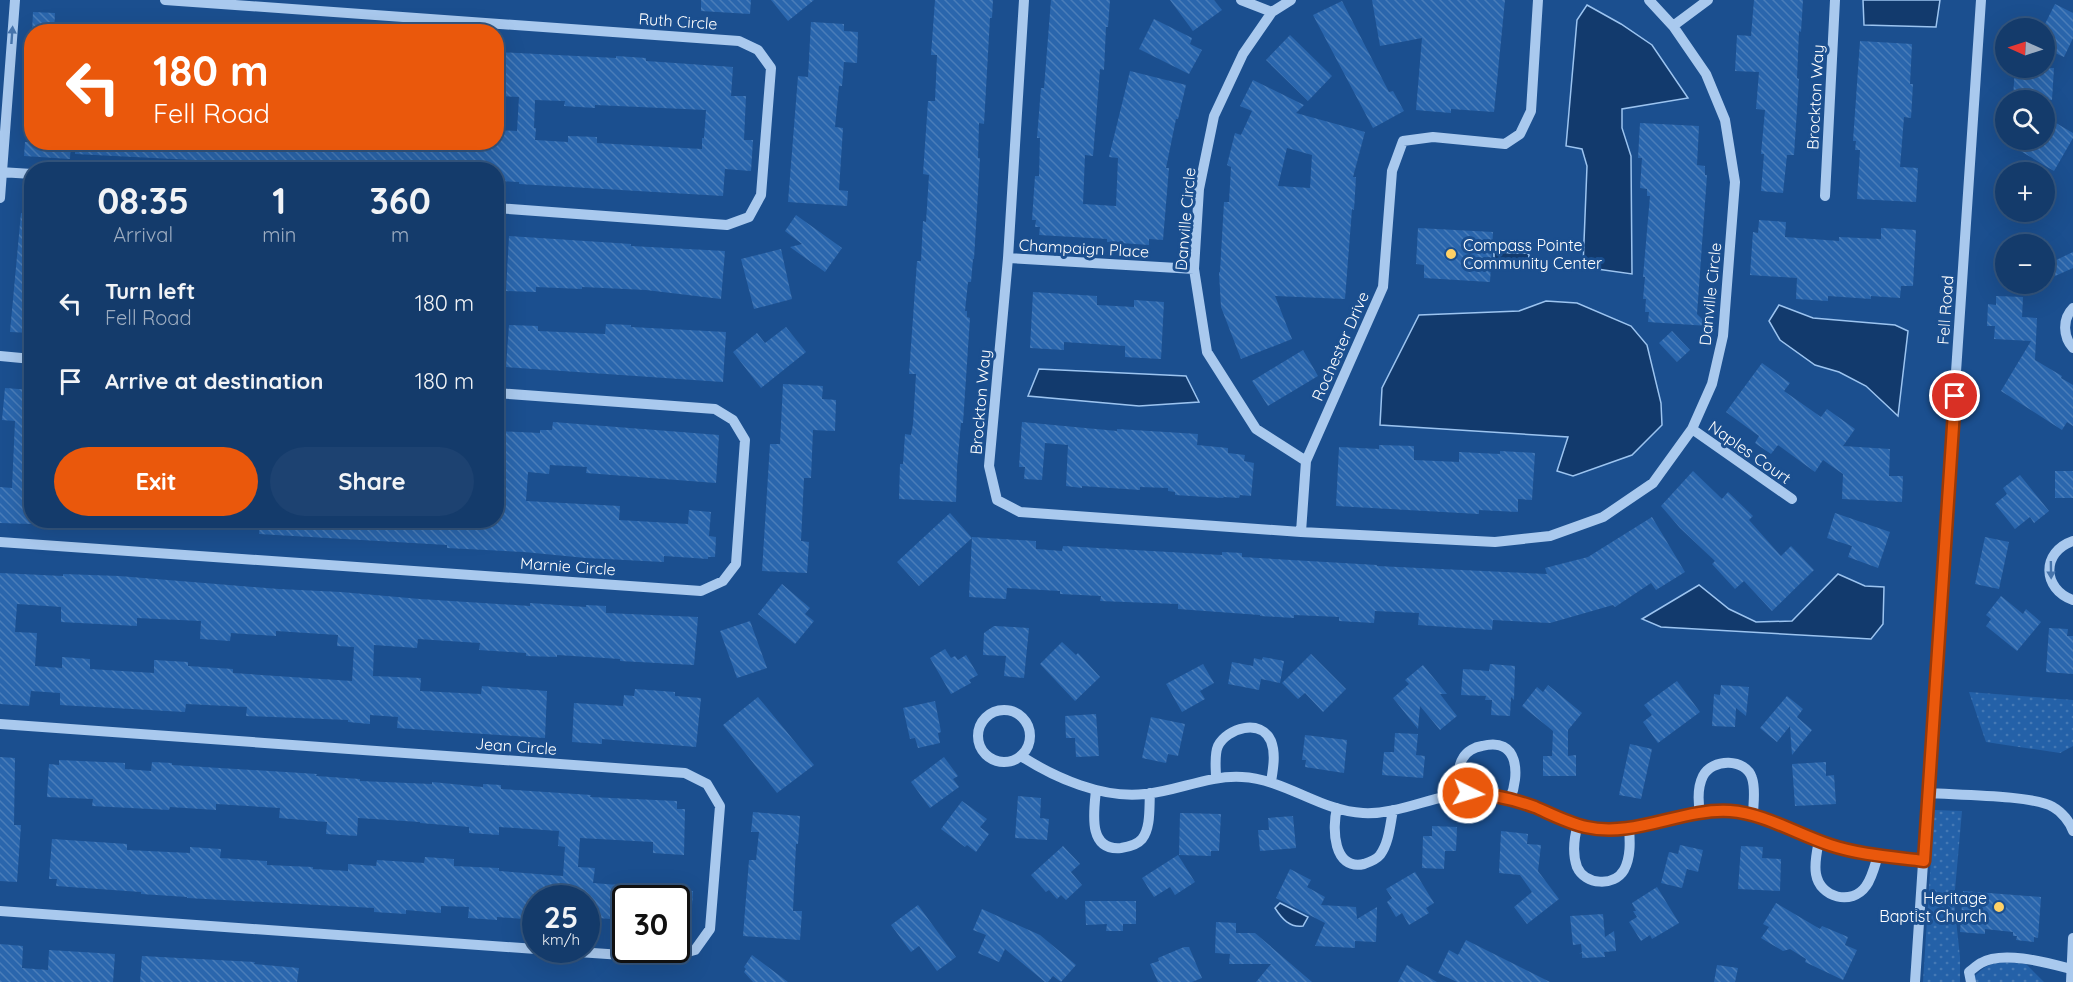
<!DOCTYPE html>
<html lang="en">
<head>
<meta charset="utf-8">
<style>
	body { margin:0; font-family:Quicksand,sans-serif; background:#1d4271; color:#f1f3f6; height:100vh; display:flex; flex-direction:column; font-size:22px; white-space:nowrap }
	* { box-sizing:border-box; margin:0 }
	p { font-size:20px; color:#9dadc1 }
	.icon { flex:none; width:33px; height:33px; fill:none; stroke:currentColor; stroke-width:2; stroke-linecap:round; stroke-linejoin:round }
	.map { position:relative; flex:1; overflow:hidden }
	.side { position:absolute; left:24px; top:162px; width:480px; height:366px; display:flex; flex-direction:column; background:#143b6b; border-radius:24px; box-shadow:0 6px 24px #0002,0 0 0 2px #33557e }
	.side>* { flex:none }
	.banner { position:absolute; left:24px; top:24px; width:480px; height:126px; border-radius:24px; box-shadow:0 6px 24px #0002,0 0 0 2px #33557e; background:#ea580c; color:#fff; overflow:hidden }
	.needle { width:39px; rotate:273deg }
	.fabs { position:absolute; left:1995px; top:18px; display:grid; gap:12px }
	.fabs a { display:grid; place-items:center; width:60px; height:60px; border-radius:50%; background:#143b6b; box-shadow:0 6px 24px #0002,0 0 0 2px #33557e; font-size:30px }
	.speed { position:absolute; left:522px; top:885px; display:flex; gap:12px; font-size:30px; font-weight:700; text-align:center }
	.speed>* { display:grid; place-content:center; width:78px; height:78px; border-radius:50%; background:#143b6b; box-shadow:0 6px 24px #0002,0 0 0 2px #33557e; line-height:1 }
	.speed small { font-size:15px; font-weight:400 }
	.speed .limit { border:3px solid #111; border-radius:9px; background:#fff; color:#111 }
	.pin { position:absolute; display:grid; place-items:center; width:51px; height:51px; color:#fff; margin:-26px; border:3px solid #fff; border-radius:50%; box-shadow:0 2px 6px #0007 }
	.me { position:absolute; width:66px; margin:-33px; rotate:95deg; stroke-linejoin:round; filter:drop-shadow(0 0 4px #0008) }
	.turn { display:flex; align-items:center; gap:21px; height:126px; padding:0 30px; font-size:27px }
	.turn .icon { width:78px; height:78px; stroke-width:2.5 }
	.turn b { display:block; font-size:42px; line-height:51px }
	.eta { display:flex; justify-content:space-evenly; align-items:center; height:102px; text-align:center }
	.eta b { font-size:36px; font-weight:800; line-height:42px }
	.action { display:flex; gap:12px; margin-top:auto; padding:12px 30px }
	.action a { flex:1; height:69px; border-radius:36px; background:#ea580c; color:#fff; font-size:24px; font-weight:800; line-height:69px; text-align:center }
	.action a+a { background:#1d4271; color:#f1f3f6 }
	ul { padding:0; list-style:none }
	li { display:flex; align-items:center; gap:18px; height:78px; padding:0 30px }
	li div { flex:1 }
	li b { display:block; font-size:22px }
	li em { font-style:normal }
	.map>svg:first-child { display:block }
</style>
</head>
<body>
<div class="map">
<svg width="2073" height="982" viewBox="0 0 2073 982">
	<defs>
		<pattern id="grass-dots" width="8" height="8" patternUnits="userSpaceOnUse" patternTransform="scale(1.5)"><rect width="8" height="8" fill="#2461a8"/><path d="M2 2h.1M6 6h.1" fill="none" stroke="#4579b5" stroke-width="1.8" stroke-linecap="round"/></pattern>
		<pattern id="building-back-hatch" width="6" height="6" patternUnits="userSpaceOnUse" patternTransform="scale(1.5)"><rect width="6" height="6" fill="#2a66ad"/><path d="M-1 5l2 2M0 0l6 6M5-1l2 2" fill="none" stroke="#4a7db9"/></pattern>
	</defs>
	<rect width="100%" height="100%" fill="#1b4f8f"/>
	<path fill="url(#grass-dots)" d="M1969,692L2073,700V746L2060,753L1986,742Z
		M1934,810L1962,811L1954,901L1960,957V982H1923Z
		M2007,962L2026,964L2044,982H1974V977C1986,965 1990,963 2007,962Z"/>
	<path fill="#123a6d" stroke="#9cc4f0" stroke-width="1.5" d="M1863,0H1940L1936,27L1864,25Z
		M1587,5L1621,24L1652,45L1688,98L1622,109V128L1631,156L1632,274L1583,267L1587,166L1582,149L1566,146L1577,20Z
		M1497,251L1510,253H1527L1529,255L1528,265L1497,266L1494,263V253Z
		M1546,301L1577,303L1631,326L1647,345L1661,403L1662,425L1632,455L1573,476L1557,471L1568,437L1380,425L1382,388L1419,315L1519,311Z
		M1779,305L1813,318L1895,325L1908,331L1898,416L1866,386L1839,372L1815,365L1780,340L1769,321Z
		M1039,369L1186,376L1199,402L1139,406L1028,396Z
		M1838,574L1865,586L1884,587L1883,624L1871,639L1661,627L1642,619L1699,585L1729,609L1756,622L1792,621Z
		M1280,903L1308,917L1303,926C1290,928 1282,919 1275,908Z"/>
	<path fill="url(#building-back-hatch)" fill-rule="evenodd" d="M701,0H751L750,14L701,11Z
		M771,0H814L788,21Z
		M935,0H993L992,18H990L984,124L979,123L978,158H980L974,259H973L971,282H968L965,311H967V317L970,318L963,423H961L957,467L956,502L899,499L900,464H903L905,434L911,435L913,424L916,374H909L917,261H921L923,221L926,222L929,175L923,174L928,101H935L937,55H931Z
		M1051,0H1110L1108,27H1106L1104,70L1100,69L1093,156L1085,155L1083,204L1116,206L1118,158L1109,157L1130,71L1186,85L1178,119H1176L1166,168H1169L1163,240L1149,239V245L1107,242V239L1039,235L1040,227H1035L1036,220H1032L1035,176H1039L1040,138H1037L1041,88H1044Z
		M1170,0H1214L1222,10L1193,31Z
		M1372,0H1505L1494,112L1451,109V113L1416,110L1422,38L1380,46Z
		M1754,0H1803L1801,32L1799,31L1797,78L1799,79L1794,155H1787L1783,193L1761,191L1764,154H1761L1765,110L1756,109L1759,72L1735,71L1737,35L1751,36Z
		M1342,1L1389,92L1393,91L1404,111L1373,128L1313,15Z
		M2055,4L2073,13V38L2064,57L2044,48V26Z
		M33,12L55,13L54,32H32Z
		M1154,19L1192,38L1190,44L1202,50L1189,74L1139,49Z
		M811,22L844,24V31L858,32L857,63L844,62L842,86H839L835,127L843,128L839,190L848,191L847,206L788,202L798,76L808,77Z
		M1290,35L1332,76L1308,101L1266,60Z
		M1860,41L1912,44L1910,84H1913L1911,118L1904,117L1900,167L1918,168L1916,202L1857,199L1860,150H1855L1856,141H1853Z
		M496,52L616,58V56L646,58V61L733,67L731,96H746L744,140H753L751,171L725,169L723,196L519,184V182L496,181V170H334L286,167V165L224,162V164L193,162V160L75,154V142H496V130L517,131L519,97L496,96ZM535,100L565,101L564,106L595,108V105L706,110L704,138H702V149L597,143V137L568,136V142L535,140L536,128H534Z
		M2015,68H2054L2052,100L2013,97Z
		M1253,80L1304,105L1296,113L1365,132L1353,177H1356L1354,210L1352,209L1345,299L1275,296L1292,339L1241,359L1221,307L1219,272H1220L1224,202H1229L1231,167L1227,165L1235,133L1241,135L1252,111L1240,106ZM1287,148L1312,155L1310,188L1278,186Z
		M2044,116L2073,133V138L2054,171L2017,149L2022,140H2044Z
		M1640,123L1699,126L1697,165L1705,166V175H1707L1697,314L1709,326L1648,322L1649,312H1645L1646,299H1643L1645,277H1643L1650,196H1647V189L1640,188L1642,158H1638Z
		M25,142H71L70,159L24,156Z
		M21,213L32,214V333L10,332Z
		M796,215L842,248L825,272L790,247L802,244L785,231Z
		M1759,220L1786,222L1785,237L1839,241V237L1881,239V228L1916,230L1913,286H1901L1900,298L1871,296V299L1828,296V301L1796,299L1797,278L1750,275L1753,232L1758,233Z
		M1418,228L1493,232L1490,282L1424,278V265L1416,264Z
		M509,236L631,244V246L725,251L721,299L646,290L582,287V289L536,287V292L506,291Z
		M2044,238L2054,261L2073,252V268L2044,281Z
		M781,249L792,299L754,309L741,259Z
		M1033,292L1097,296V305L1134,307V300L1164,302L1161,359L1125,357V346L1064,342V350L1030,348Z
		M1996,296L2023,297L2022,317L2037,318L2035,360L2062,376L2061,378L2073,385V426L2067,422L2062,430L2001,391L2031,341L1994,339L1995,326H1987L1988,304L1996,305Z
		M606,324L631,325V327L726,332L723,382L506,367L509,325L538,326V331L605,334Z
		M786,327L806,352L761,388L733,352L757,333L765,343Z
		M1672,331L1690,350L1677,362L1659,343Z
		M1303,350L1318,376L1268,406L1252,381Z
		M1762,363L1790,383L1784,391L1821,417L1827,409L1855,429L1843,446L1890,449L1889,476H1903L1902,502L1842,499L1843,474L1823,460L1815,472L1778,445L1771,454L1755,443L1759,436L1726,412Z
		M783,384L823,386L822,399L836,400L835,431L813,430L811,478H804L801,541L809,542L807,573L762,571L770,444H780Z
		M5,388L32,390V524L0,523V487L12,488L15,421L2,420Z
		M553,422L719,435L716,483L586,473L587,467L550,465L549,474L528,472L526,501L620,506L619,520L688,524L689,510L711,512L709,536L716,537L715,557H708V559L664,556V562L586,558L524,552L447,548V545L259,534L260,520H496V431L540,433V430H552Z
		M1022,422L1117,431V429L1198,434L1197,445L1228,448V453L1245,455L1244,461L1254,463L1251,496L1240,495L1239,498L1224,497L1223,498L1175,495V492L1168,491V488L1140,487V490L1082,486V488L1066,486L1068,445L1045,443L1042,480L1024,479L1025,467H1019Z
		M1379,445L1414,446V460L1459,462V452L1500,454V451L1535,453L1532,500L1518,499V512L1479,510V514L1336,506L1339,447L1379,449Z
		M1693,471L1722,499L1728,492L1753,516L1749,520L1781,556L1791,546L1814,570L1772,611L1744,581L1735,589L1712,564L1715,561L1680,528L1661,506Z
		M2055,471H2073V498H2055Z
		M2020,475L2049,511L2034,523L2030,517L2015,529L1995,504L2007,494L2003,488Z
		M950,513L972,538L919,586L897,562Z
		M1835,513L1890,532L1878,568L1848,557L1852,546L1827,538Z
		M1652,517L1685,572L1656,590L1651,583L1615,607L1613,605L1550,623L1493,620L1492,630L1418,625L1419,613L1375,611L1374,623L1339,621V617L1294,615V618L1260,616V615L1178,609V604L1100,601L1101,596L1060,594V591L1007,588L1006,599L969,597L972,537L1036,541V549L1062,551L1063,546L1222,555V552L1242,553V557L1377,565V566L1547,574L1545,568L1588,557Z
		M1985,537L2009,542L1999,589L1975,584Z
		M0,573L63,576V574L119,576L279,589L341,592L420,599L530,606V603L586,607V605L606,606V613L698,617L694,665L620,661V659L557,655V657L526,656V653L479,650L480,643L418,639L417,648L374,645L373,676L421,678L420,691L481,694L482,686L547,691L545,738L397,728L398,717L370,715V724L348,722V720L246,716L247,707L186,704L185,712L60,705V693L31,691L29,706L0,704ZM17,604L61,607V622L137,626V618L201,621L200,639L230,641L231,633L276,636V631L338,635L337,646L354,647L352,681L233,673V669L188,666V662L154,660V673L90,669V659L62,657V668L35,666L37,633L15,632Z
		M782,584L810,608L805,614L814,621L795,644L758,614Z
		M2001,596L2023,614L2026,609L2041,622L2017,651L1986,626L1991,619L1986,615Z
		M750,621L767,668L737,678L720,631Z
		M994,626L1029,628L1024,678L1004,676L1006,656L983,655L984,633Z
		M2049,628L2068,629L2067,636H2073V674L2046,672Z
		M1062,642L1076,655L1078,653L1100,677L1075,701L1040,664Z
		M945,649L951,658L955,656L958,660L966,655L978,675L969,680L971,683L951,694L930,658Z
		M1311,654L1346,689L1323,712L1305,693L1298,699L1282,683Z
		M1263,657L1284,661L1280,683L1261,679L1259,690L1228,684L1232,662L1253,666L1254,658L1262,660Z
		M1203,664L1214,683L1200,691L1205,699L1182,712L1166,684Z
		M1490,664L1515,666L1514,700L1511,697L1510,716L1491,715L1492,700H1485L1486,696L1461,695L1463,669L1489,671Z
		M1423,665L1447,694H1440L1457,716L1440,730L1420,706L1418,729L1393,698L1409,684L1405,680Z
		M1677,681L1700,712L1658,743L1643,722L1652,715L1644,705Z
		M1548,685L1582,713L1568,730V756L1576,755V776H1543V756H1552L1553,731L1522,706L1537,687L1543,692Z
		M1721,685L1749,687L1746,716L1736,708L1735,727L1712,726L1714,694L1720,695Z
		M635,689L675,692V696L701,698L696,747L602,739V744L572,742L574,703L623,706L624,695L634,696Z
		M1787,696L1803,709L1797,717L1812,730L1792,755L1790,726L1777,742L1760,728Z
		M758,697L814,765L777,793L723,725Z
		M935,701L941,732L938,733L940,743L918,748L915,738L910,739L903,708Z
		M1096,714L1099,756L1076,757L1075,738H1066L1065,716Z
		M1151,717L1185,724L1178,756L1168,754L1166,763L1142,758Z
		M1395,733L1418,734L1416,755L1425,756L1423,778L1382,775L1384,752H1394Z
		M1305,735L1347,740L1344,773L1305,767L1306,760H1302Z
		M1630,744L1652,749L1641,799L1619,795Z
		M0,757L15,758L14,825H21L17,882L0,881Z
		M944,757L958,776L953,779L959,787L930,808L911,782Z
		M59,760L125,763V769L151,771L152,762L172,763V765L317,774L316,776L360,779V781L432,784V782L483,787V784L501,785V789L591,795L590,797L677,801V809H685L684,855L653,853V842L580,838L578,867L595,868L593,883L656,888V898H626V928L611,926V919L586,917V898H536V920L497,917V920L468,918L469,907L441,906V913L406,910V914L374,912V908L187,898V897L141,894V892L56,886L57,879H49L52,839L127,844V850L190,853V847L221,849L220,858L267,861V865L313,867V869L348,871V864L376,866L377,860L424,863L425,857L454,859V866L499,868V871L563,876L565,847L558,846L559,831L499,827V835L469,833V827L420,823V822L358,818L357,836L326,834L327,822L279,818L280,808L216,804V810L170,807L169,810L92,806L93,799L47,797L49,764L59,765Z
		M1826,762V776L1834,775L1836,804L1795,806L1792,764Z
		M1018,796L1041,798L1040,818L1049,819L1047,840L1015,838Z
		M962,801L987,819L980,827L989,834L976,852L967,845L965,847L941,829Z
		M753,812L800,816L798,844H796L793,911H802L800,940L743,936L749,860H756L759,832H751Z
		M1180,813L1221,814L1219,851H1211V856L1179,855Z
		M1293,816L1296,848L1260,851L1258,830H1269L1268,818Z
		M1432,826L1457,827L1456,851H1445L1444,869L1422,868L1423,836H1432Z
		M1501,831L1528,834L1527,844L1541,845L1538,871L1559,899L1527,924L1514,907L1532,892L1520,875L1499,873Z
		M1680,845L1703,850L1698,872L1687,869L1682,888L1661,883L1669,852L1678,854Z
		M1063,846L1080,864L1071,872L1082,885L1066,900L1061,895L1057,899L1049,890L1046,892L1031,875Z
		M1741,846L1763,847L1762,858L1781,859L1780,891L1738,889Z
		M1178,855L1195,882L1175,895L1170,887L1154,897L1142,878Z
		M1290,869L1311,880L1307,887L1325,897L1321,905L1356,907L1357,919L1377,907L1376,942L1355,941V948L1315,946L1325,923L1276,898Z
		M1415,872L1434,903L1426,908L1429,913L1409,925L1402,913L1396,917L1387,902L1392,898L1386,889Z
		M1657,887L1679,923L1652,939L1650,935L1641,941L1629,922L1637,917L1633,911H1636L1632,903Z
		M676,890L693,891L690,934L676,933Z
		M1963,891L2041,897L2038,938L2034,937V942L2016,940L2017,936H2013V932L1985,929V934L1960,932Z
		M1085,901H1136V924H1123V931H1106L1107,924L1086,925Z
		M1776,903L1820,929L1822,926L1848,937L1845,945L1857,950L1843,980L1805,962L1806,959L1790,949L1783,951L1761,938L1769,927L1763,924Z
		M918,905L956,957L937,971L919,946L911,952L891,925Z
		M982,909L1040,935L1076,965L1061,982L1053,976L1048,982H1045L1005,949L999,962L978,953L986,935L973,930Z
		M1603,914L1605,937L1614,931L1616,951L1604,952L1605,957L1582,958V953L1579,954L1582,952L1581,944L1573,945L1570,916Z
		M1216,922L1236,923V933H1255L1312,982H1256L1271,964H1229L1230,954L1215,953Z
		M1466,940L1550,982H1457L1438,973L1449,950L1458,955Z
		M0,944L23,946L22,968L48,970L49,950L115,954L113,982H0Z
		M1184,947H1189L1202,978L1192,982H1158L1150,964L1159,961L1158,958Z
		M752,955L788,982H753L744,972L746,969L744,967Z
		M142,956L255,962L254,964L299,968L297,982H140Z
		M1407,965L1437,982H1398Z
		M1717,965L1738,968L1735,982H1714Z"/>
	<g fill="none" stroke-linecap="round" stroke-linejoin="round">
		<path stroke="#a9c9ee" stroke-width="10" d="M165,0L739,41L758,50L771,68L761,195L749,217L727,225L496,208
			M1024,0L1008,258L989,466L997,500L1020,512L1301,532L1495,542L1550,536L1603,517L1653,483L1692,429L1712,384L1723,336L1735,182L1725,120L1706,74L1673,26L1649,0
			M1241,0L1272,12
			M1291,0L1272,12L1243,54L1214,116L1199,189L1194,269L1207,352L1256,429L1306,461
			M1673,26L1708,0
			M0,172L32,174
			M1825,196L1835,0
			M0,198L15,0
			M1008,258L1194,269
			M2073,308C2062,319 2063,337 2073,348
			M0,356L32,359
			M1692,429L1792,499
			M1301,532L1306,461L1383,287L1392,171L1403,141L1433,137L1505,144L1520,134L1531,111L1538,0
			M2073,541C2041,552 2042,589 2073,600
			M0,542L701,591L723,581L736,564L745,440L733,420L715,409L496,393
			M978 736a26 26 0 1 1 52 0a26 26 0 1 1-52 0Z
			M0,724L685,773L707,784L720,806L710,929L695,950L666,958L549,950
			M1021,756C1055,778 1103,799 1145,794C1178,791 1208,775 1242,777C1285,779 1320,811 1363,813C1399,815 1433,795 1469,793C1518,791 1554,825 1600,829C1644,833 1686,809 1730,811C1764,813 1799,836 1832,846C1862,855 1893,857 1925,861
			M1216,778C1216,768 1214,755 1218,746C1227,728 1261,718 1271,741C1276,754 1273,769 1271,782
			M1096,790C1094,811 1087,851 1121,848C1128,847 1137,845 1142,839C1151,828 1149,807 1150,793
			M1929,793C1955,795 2034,795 2053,807C2062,812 2070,822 2073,831
			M1461,794C1460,783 1456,768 1463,758C1467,751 1475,747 1482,746C1519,736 1520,775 1510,799
			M1337,808C1332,828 1333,871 1364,864C1370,862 1376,860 1380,855C1389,843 1390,825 1393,810
			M1700,813C1698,801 1697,788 1703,776C1712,758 1746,758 1752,778C1756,790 1753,804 1753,816
			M1578,824C1574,838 1572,853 1577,867C1585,885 1614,887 1624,870C1631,857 1630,841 1629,828
			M1819,841C1817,851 1814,863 1816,874C1820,898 1852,906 1866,886C1872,878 1875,865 1878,855
			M0,911L536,949
			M1915,982L1981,0
			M1971,982L1969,972C1973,969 1977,965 1981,963C2003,950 2048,963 2071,969
			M2071,982L2073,938"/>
	</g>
	<defs><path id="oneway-solid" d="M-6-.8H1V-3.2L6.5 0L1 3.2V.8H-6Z" transform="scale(1.5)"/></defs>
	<g fill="#4674ac">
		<use href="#oneway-solid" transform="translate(12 35) rotate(-86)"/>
		<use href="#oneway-solid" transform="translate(2051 570) rotate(89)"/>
	</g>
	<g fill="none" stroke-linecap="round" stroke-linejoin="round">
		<defs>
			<path id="route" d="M1468,793C1491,794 1513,799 1535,807C1551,814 1568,823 1586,827C1635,838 1682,808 1730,811C1763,813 1799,835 1830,845C1860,855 1893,857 1924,861L1955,396"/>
		</defs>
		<use href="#route" stroke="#983908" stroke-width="15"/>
		<use href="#route" stroke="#ea580c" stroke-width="10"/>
	</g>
	<g fill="#ffd166" stroke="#1b4f8f" stroke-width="2">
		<circle cx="1451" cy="254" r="6"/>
		<circle cx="1999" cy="907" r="6"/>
	</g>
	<g text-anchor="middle" stroke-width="6" stroke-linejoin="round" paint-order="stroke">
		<g font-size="16" fill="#fff" stroke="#1b4f8f">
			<text transform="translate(678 21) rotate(4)" y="6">Ruth Circle</text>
			<text transform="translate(1815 97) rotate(-87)" y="6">Brockton Way</text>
			<text transform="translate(1185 219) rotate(-85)" y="6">Danville Circle</text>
			<text transform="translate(1084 248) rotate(3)" y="6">Champaign Place</text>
			<text transform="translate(1710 294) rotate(-84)" y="6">Danville Circle</text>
			<text transform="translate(1945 310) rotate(-86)" y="6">Fell Road</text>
			<text transform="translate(1340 346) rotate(-66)" y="6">Rochester Drive</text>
			<text transform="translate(980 402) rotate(-85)" y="6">Brockton Way</text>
			<text transform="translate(1750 452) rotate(35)" y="6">Naples Court</text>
			<text transform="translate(568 566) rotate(4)" y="6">Marnie Circle</text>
			<text transform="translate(516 746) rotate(4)" y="6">Jean Circle</text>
		</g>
		<g font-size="16" fill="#fff" stroke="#1b4f8f" text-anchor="start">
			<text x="1463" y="251">Compass Pointe<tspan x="1463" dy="18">Community Center</tspan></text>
			<text x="1987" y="904" text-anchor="end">Heritage<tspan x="1987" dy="18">Baptist Church</tspan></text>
		</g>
	</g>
</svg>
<div class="fabs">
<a><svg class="needle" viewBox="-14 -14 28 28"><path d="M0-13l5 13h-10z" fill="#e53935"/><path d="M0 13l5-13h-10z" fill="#9dadc1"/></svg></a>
<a><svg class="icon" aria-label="search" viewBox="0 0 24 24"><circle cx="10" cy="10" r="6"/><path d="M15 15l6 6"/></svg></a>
<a>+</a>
<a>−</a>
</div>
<div class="speed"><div>25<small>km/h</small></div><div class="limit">30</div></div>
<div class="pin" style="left:1955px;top:396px;background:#d93025"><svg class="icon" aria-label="arrive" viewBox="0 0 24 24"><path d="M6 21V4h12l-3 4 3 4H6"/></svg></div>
<svg class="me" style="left:1468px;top:793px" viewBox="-20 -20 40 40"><circle r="17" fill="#ea580c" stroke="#fff" stroke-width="3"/><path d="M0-11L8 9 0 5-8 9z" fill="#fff"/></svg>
<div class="banner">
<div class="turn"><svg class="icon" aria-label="left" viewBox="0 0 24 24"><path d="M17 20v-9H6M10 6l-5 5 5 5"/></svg><div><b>180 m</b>Fell Road</div></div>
</div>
<section class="side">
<div class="eta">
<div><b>08:35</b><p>Arrival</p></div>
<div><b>1</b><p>min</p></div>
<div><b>360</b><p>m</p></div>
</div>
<ul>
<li><svg class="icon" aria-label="left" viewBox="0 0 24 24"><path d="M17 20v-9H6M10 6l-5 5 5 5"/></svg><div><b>Turn left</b><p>Fell Road</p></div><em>180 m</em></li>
<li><svg class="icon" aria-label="arrive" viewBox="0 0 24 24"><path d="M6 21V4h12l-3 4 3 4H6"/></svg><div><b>Arrive at destination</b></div><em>180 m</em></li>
</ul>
<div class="action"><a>Exit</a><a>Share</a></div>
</section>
</div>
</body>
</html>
